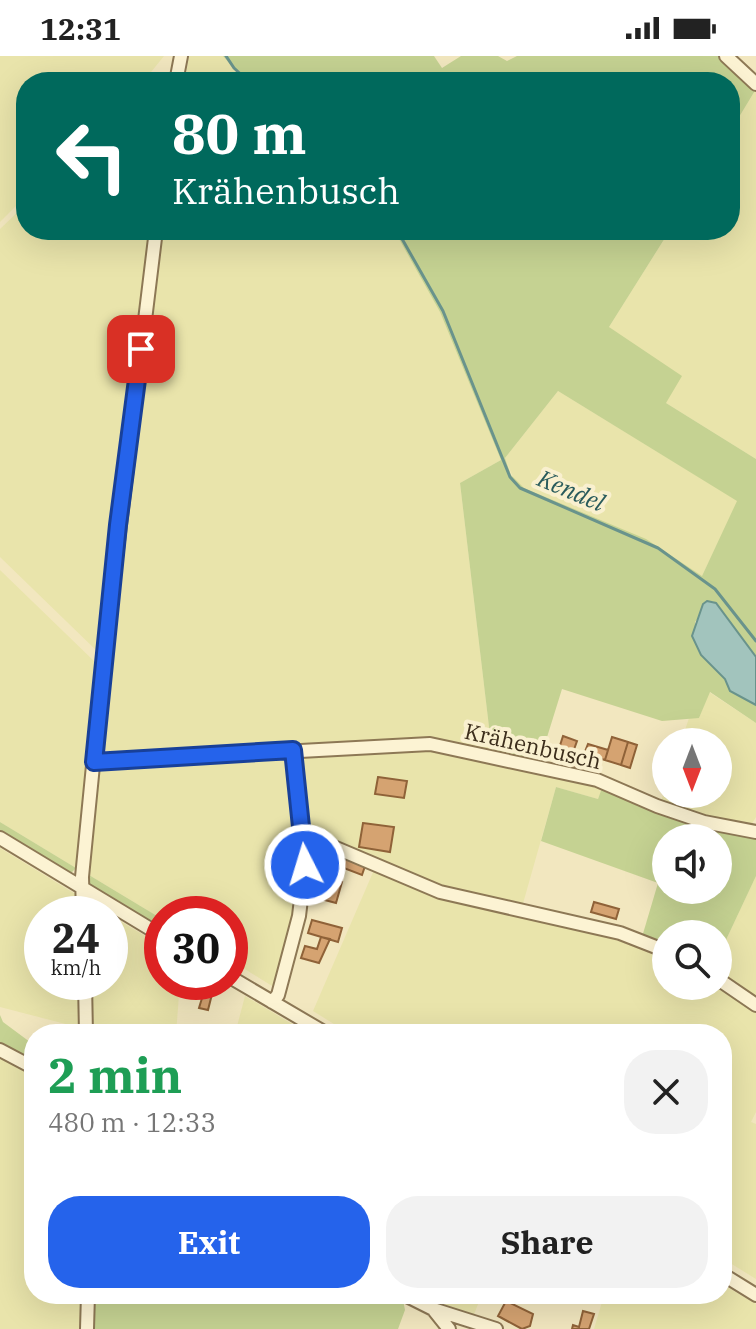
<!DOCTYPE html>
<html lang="en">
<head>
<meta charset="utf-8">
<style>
	body { margin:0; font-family:"IBM Plex Serif",serif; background:#f2f2f2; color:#222; height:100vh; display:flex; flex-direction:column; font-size:30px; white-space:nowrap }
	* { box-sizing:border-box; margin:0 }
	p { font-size:26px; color:#767676 }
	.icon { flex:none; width:44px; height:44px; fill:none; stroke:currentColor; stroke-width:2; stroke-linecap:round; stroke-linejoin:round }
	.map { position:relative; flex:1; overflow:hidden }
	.details { position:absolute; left:24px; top:968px; width:708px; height:280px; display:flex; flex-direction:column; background:#fff; border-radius:32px; box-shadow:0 8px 32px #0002 }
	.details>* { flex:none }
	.hud { position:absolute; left:16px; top:16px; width:724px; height:168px; border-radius:32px; box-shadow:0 8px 32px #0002; background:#00695c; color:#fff; overflow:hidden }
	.needle { width:52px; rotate:180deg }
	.fabs { position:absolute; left:652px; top:672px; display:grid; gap:16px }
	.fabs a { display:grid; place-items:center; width:80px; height:80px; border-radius:50%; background:#fff; box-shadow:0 8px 32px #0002; font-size:40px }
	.speed { position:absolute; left:24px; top:840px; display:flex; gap:16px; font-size:40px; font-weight:700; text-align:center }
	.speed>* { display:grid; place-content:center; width:104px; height:104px; border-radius:50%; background:#fff; box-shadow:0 8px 32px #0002; line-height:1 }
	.speed small { font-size:20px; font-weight:400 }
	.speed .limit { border:12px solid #d22; background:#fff; color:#111 }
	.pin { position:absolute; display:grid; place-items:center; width:68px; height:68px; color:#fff; margin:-34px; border-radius:16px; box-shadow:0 4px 12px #0006 }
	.me { position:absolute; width:88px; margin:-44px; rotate:355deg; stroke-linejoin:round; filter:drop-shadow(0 0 6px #0008) }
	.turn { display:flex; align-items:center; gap:28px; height:168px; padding:0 24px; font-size:36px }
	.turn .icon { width:104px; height:104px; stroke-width:2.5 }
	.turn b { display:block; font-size:56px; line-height:68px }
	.round { display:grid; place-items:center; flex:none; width:84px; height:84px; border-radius:32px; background:#f2f2f2 }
	.headline { display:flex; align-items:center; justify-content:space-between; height:136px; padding:0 24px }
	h1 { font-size:48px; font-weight:700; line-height:60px; color:#1e9e55 }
	.cta { display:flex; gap:16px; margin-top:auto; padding:16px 24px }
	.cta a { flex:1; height:92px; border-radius:32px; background:#2563eb; color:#fff; font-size:32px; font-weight:700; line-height:92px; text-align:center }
	.cta a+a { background:#f2f2f2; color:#222 }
	.status { display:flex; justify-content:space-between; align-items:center; height:56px; padding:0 40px; background:#fff; direction:ltr }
	.status svg { height:22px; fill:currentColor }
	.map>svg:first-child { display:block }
</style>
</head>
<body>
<div class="status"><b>12:31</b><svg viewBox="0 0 49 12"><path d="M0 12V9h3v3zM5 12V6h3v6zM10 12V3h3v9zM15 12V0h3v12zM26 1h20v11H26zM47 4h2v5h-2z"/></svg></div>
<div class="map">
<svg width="756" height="1273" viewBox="0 0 756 1273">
	<rect width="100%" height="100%" fill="#f2e7bf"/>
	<path fill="#e9e4ab" d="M0,0H164L143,26H26V140L0,166Z
		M189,0H223L245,26H185Z
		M756,33V403L666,347L609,271L670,174H730V76Z
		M26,148V174H149L119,413L100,598L0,501V173Z
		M164,174H394L440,256L501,404L460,427L492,696L436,682L113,698L101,692L130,413Z
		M558,335L738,445L702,520L646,484L524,432L515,426L505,402Z
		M0,514L96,607L76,812L0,766Z
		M709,636L756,667V761L750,771L705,764L660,748L666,731V738H718V686H681L689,662H699Z
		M424,693L560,718L603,729L598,743L556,731L522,851L443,832L305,775L298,700Z
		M288,701L302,809L295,860L277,933L230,904V858H162V863L89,819L100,714L105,710Z
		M0,792L77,839V858H42V926H80L81,972L0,951Z
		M374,814L619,881L666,899V930H718L756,954V1056L751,1066L756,1068V1223L722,1202V978H350L313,955Z
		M756,820V945L718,919V901Z
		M110,859L162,890V926H180L176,978H94L92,926H110Z
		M245,940L309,978H235Z
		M0,998L34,1016V1238H82V1273H0Z
		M722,1228L756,1248V1273H594L602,1246L584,1238H722Z
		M412,1238H482L473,1261L439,1250Z"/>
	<path fill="#c5d292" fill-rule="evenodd" d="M223,0H434L442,12L461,0H498L507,5L517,0H720L756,33L730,76V26H245Z
		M394,174H670L609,271L682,320L666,347L756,403V601L716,547L712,545L695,566L701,599L725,623L730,635L756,649V667L710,636L699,662L662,665L562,633L539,707L492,696L460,427L501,404L440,256ZM558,335L737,445L702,520L646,483L524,432L511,419L505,402Z
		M603,729L756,779V820L718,901V878H666V891L642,881L658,827L541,785L556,731L598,743ZM666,782H718V834H666Z
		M0,766L76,812L70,818L0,777Z
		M89,819L162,863V874L96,834L89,827Z
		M0,959L3,966L34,989V1006L0,989Z
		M92,1238H393L403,1244L405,1254L398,1273H92Z"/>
	<path fill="#a2c4bd" stroke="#69938c" stroke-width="2" d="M707,545L716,547L756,601V649L730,635L725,623L701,599L692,580L703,548Z"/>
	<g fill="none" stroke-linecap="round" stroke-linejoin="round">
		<path stroke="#69938c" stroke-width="3" d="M226,0L234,12L249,26
			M397,174L443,255L510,421L520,432L658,492L715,533L756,585"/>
	</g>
	<path fill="#d5a371" stroke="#8f6238" stroke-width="2" d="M563,680L577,685L572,699L596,706L593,716L555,705Z
		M612,681L628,686L621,709L605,704Z
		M628,686L637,689L630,712L621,709Z
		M588,688L608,694L605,704L584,698Z
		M378,721L407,725L404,742L375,738Z
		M363,767L394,771L390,796L359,791Z
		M315,789L329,795L324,807L310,801Z
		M329,795L341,800L336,812L324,807Z
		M341,800L365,810L362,819L344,812L343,815L336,812Z
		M327,821L342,826L336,847L321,843Z
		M594,846L619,853L616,863L591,856Z
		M312,864L342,872L338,886L308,877Z
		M321,881L330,883L319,907L301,902L305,890L317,893Z
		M206,929L214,930L208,954L199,952Z
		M506,1245L533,1258L530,1270L522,1273L498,1260Z
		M583,1255L594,1258L589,1273H572L573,1269L579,1271Z"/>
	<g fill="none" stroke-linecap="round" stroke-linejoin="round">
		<defs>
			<path id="minor" d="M726,0L756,28
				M176,26L181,0
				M94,706L430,688L597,724L657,750L704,766L756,776
				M303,778L440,836L620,877L666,895
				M0,782L162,880
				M83,858L82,821L103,608L156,174
				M230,921L327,978
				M718,923L756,949
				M85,926L86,978
				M272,946L278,939L299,860L305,809L293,694
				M0,994L34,1012
				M722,1218L756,1239
				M403,1238L433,1253L496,1273
				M433,1253L449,1273
				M87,1273L88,1238"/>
		</defs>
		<use href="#minor" stroke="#8d7855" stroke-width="16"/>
		<use href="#minor" stroke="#fcf3d3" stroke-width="12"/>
	</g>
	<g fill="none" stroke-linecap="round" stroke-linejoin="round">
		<defs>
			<path id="route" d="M141,293L118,469L94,706L293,694L305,809"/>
		</defs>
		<use href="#route" stroke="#184099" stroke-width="20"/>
		<use href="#route" stroke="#2563eb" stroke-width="14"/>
	</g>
	<g text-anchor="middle" stroke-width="8" stroke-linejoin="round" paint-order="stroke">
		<g font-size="22" fill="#3b2d1b" stroke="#f9f0cf">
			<text transform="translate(533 690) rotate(13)" y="8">Krähenbusch</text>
		</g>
		<g font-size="24" font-style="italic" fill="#295b5c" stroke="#f9f0cf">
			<text transform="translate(571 435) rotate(23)" y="8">Kendel</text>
		</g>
	</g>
</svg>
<div class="fabs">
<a><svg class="needle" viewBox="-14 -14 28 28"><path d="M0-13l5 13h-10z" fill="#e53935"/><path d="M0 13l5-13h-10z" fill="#767676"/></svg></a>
<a><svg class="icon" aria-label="sound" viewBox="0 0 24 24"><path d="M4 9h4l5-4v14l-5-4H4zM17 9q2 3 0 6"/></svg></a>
<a><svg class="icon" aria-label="search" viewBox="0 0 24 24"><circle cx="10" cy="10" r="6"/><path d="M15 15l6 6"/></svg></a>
</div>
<div class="speed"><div>24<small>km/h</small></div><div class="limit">30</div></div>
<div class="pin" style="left:141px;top:293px;background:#d93025"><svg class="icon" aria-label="arrive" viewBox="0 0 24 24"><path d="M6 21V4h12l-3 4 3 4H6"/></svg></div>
<svg class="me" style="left:305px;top:809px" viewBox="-20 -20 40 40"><circle r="17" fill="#2563eb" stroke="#fff" stroke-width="3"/><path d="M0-11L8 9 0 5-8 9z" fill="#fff"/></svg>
<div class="hud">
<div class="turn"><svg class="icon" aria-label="left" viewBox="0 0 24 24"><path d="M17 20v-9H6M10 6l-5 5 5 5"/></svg><div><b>80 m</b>Krähenbusch</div></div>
</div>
<section class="details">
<div class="headline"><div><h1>2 min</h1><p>480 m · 12:33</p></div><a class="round"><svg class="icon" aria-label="close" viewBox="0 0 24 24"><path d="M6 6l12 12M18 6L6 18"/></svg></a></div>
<div class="cta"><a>Exit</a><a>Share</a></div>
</section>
</div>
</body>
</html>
